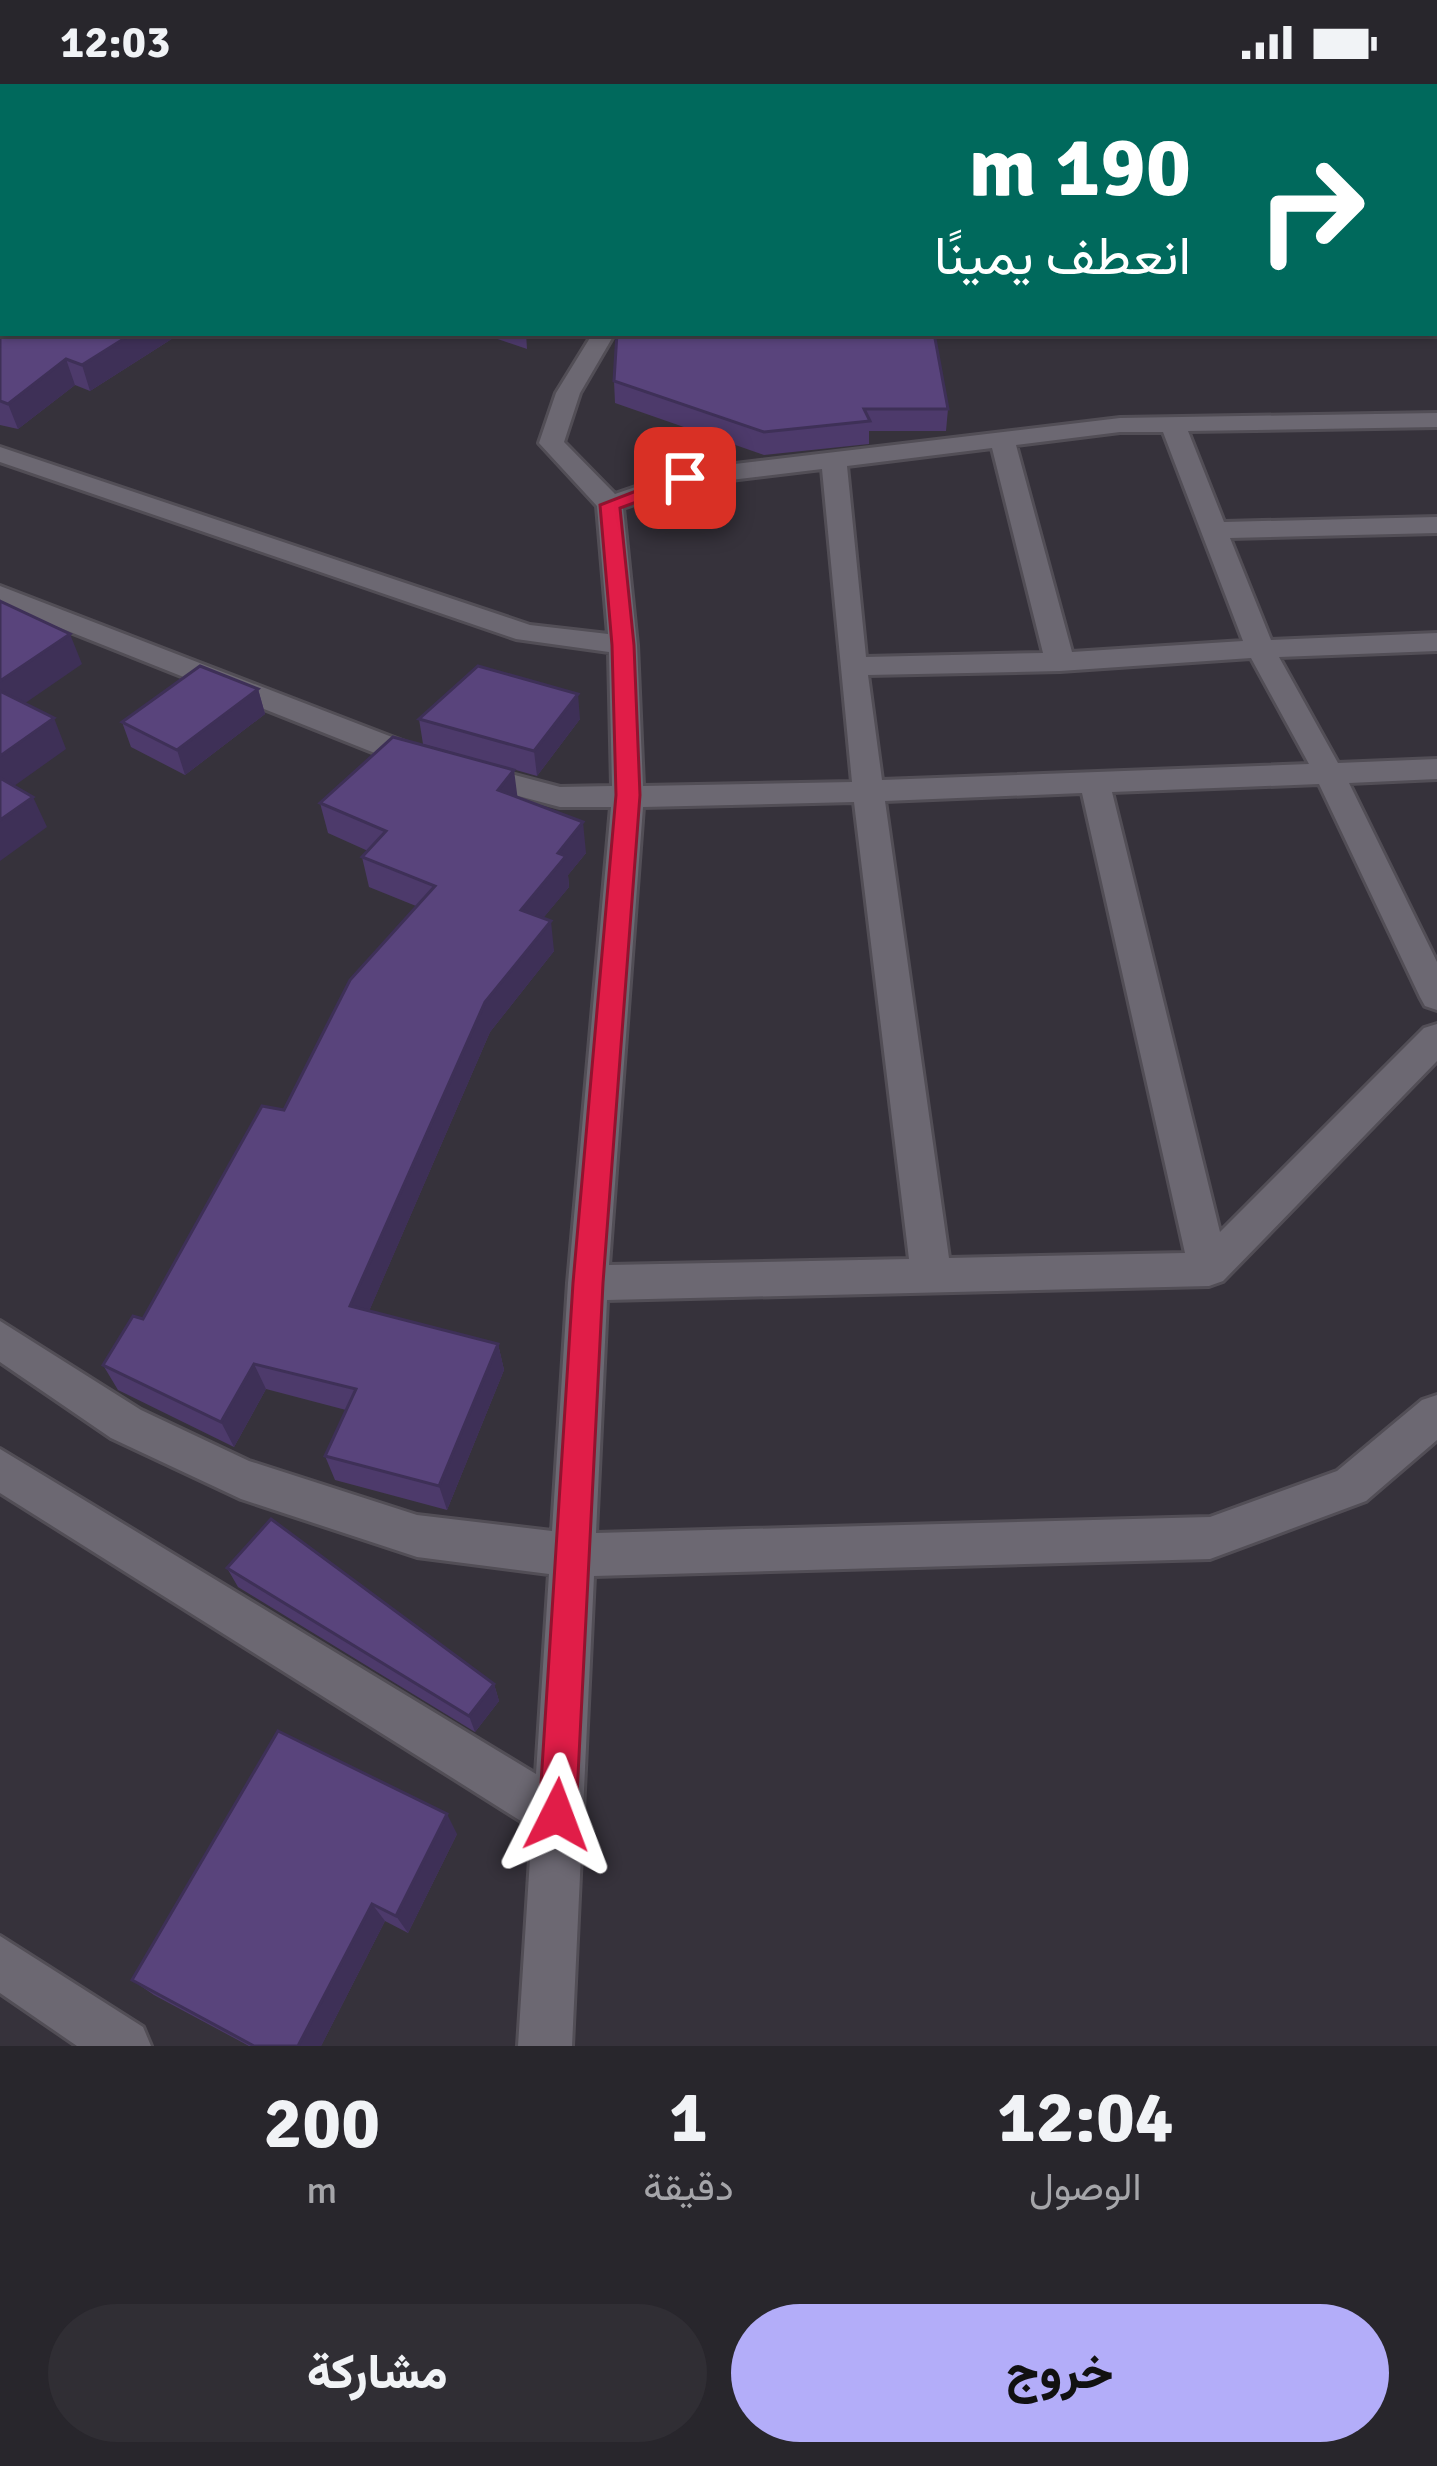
<!DOCTYPE html>
<html lang="ar">
<head>
<meta charset="utf-8">
<style>
	body { margin:0; font-family:Signika,Vazirmatn,sans-serif; background:#302e34; color:#f1f3f6; direction:rtl; height:100vh; display:flex; flex-direction:column; font-size:45px; white-space:nowrap }
	* { box-sizing:border-box; margin:0 }
	p { font-size:39px; color:#a5a5a9 }
	.icon { flex:none; width:66px; height:66px; fill:none; stroke:currentColor; stroke-width:2; stroke-linecap:round; stroke-linejoin:round }
	.map { position:relative; height:1962px; overflow:hidden; direction:ltr }
	.panel { display:flex; flex-direction:column; background:#28262c; flex:1 }
	.panel>* { flex:none }
	.hud { position:absolute; left:0px; top:0px; width:1437px; height:252px; box-shadow:0 3px 9px #0004,0 0 0 3px #444348; direction:rtl; background:#00695c; color:#fff; overflow:hidden }
	.pin { position:absolute; display:grid; place-items:center; width:102px; height:102px; color:#fff; margin:-51px; border-radius:24px; box-shadow:0 6px 18px #0006 }
	.me { position:absolute; width:132px; margin:-66px; rotate:3deg; stroke-linejoin:round; filter:drop-shadow(0 0 9px #0008) }
	.turn { display:flex; align-items:center; gap:42px; height:252px; padding:0 48px; font-size:54px }
	.turn .icon { width:156px; height:156px; stroke-width:2.5 }
	.turn b { display:block; font-size:84px; line-height:102px }
	.eta { display:flex; justify-content:space-evenly; align-items:center; height:204px; text-align:center }
	.eta b { font-size:72px; font-weight:800; line-height:84px }
	.button { display:flex; gap:24px; margin-top:auto; padding:24px 48px }
	.button a { flex:1; height:138px; border-radius:72px; background:#b3adf9; color:#111; font-size:48px; font-weight:800; line-height:138px; text-align:center }
	.button a+a { background:#302e34; color:#f1f3f6 }
	.status { display:flex; justify-content:space-between; align-items:center; height:84px; padding:0 60px; background:#28262c; direction:ltr }
	.status svg { height:33px; fill:currentColor }
	.map>svg:first-child { display:block }
</style>
</head>
<body>
<div class="status"><b>12:03</b><svg viewBox="0 0 49 12"><path d="M0 12V9h3v3zM5 12V6h3v6zM10 12V3h3v9zM15 12V0h3v12zM26 1h20v11H26zM47 4h2v5h-2z"/></svg></div>
<div class="map">
<svg width="1437" height="1962" viewBox="0 0 1437 1962">
	<rect width="100%" height="100%" fill="#36323b"/>
	<g fill="none" stroke-linecap="round" stroke-linejoin="round">
		<defs>
			<path id="minor" d="M593,249H615L580,309L564,358L615,410L685,386L1120,334L1437,329V343L1188,347L1224,438L1437,433V449L1230,454L1271,556L1437,549V567L1279,573L1338,679L1437,675V695L1349,699L1437,878V926L1425,922L1420,913L1319,700L1112,708L1220,1148L1424,944L1437,940V977L1223,1197L1209,1202L607,1216L596,1449L1210,1433L1337,1387L1422,1316L1437,1311V1356L1366,1417L1210,1475L594,1492L572,1962H518L532,1744L0,1409V1365L536,1690L549,1490L417,1473L241,1415L111,1354L0,1278V1237L141,1326L249,1377L417,1431L552,1447L568,1199L611,723H560L415,685L0,520V502L436,670L560,703L612,702L609,568L516,555L0,378V363L530,541L608,550L597,422L539,359L556,309ZM1120,348H1163L1243,557L1072,568L1016,361ZM992,364L1043,569L866,573L847,382ZM822,385L852,698L643,702L637,561L623,424L689,401ZM1251,574L1309,680L882,696L868,591L1060,587ZM1082,709L1185,1169L949,1174L885,717ZM854,718L909,1175L609,1181L643,723Z
				M0,1852L143,1943L151,1962H77L0,1909Z"/>
		</defs>
		<use href="#minor" stroke="#524e56" stroke-width="6"/>
		<use href="#minor" fill="#6c6872" fill-rule="evenodd"/>
	</g>
	<path fill="#4d3a6b" d="M0,0H149V3H3V249H181L90,307L75,301L18,345L0,341Z
		M218,0H365L358,3H234Z
		M480,249H526L527,265Z
		M614,297L948,325L946,347H869V360L764,371L615,319Z
		M258,605L265,630L185,691L131,663L122,638Z
		M419,635H580L537,692L423,660Z
		M518,714L586,769L568,791L569,803L543,834L554,867L490,948L369,1227L498,1260L504,1286L447,1426L335,1396L325,1372L346,1326L266,1305L234,1363L118,1306L103,1281L143,1235L284,1026L416,822L369,803L362,773L368,767L328,749L320,719Z
		M227,1484L494,1600L499,1617L475,1648L238,1503Z
		M457,1750L408,1849L385,1837L321,1962H249L154,1911L132,1896Z"/>
	<path fill="#3e3057" d="M320,0H365L358,3H321Z
		M133,249H181L90,307L82,281Z
		M66,275L75,301L18,345L8,320Z
		M70,550L82,580L5,633L0,622V597Z
		M258,605L265,630L185,691L177,666Z
		M578,610L580,635L537,692L534,667Z
		M54,634L66,665L0,712V672Z
		M514,686L518,717L498,706Z
		M33,713L47,743L0,777V736Z
		M583,738L586,769L568,791L569,803L525,856L521,826L558,769Z
		M551,837L554,867L490,948L360,1248L350,1222L485,918Z
		M498,1260L504,1286L447,1426L439,1402Z
		M254,1280L266,1305L234,1363L221,1338Z
		M494,1600L499,1617L475,1648L469,1632Z
		M447,1730L457,1750L408,1849L396,1832Z
		M372,1820L385,1837L321,1962H298Z"/>
	<path fill="#59447c" stroke="#3e3057" stroke-width="3" d="M0,0H139L138,3H3V249H133L82,281L66,275L8,320L0,317Z
		M789,0H901L900,3H788Z
		M617,249H934L948,325H864L870,337L764,348L614,297Z
		M0,517L70,550L0,597Z
		M200,582L258,605L177,666L122,638Z
		M478,582L578,610L534,667L419,635Z
		M0,607L54,634L0,672Z
		M393,653L514,686L498,706L583,738L558,769L566,772L521,826L551,837L485,918L350,1222L498,1260L439,1402L325,1372L356,1305L254,1280L221,1338L103,1281L133,1232L143,1235L262,1022L284,1026L350,896L435,802L362,773L386,747L320,719Z
		M0,694L33,713L0,736Z
		M271,1435L494,1600L469,1632L227,1484Z
		M278,1647L447,1730L396,1832L372,1820L298,1962H254L132,1896Z"/>
	<path fill="#e11d48" stroke="#92132f" stroke-width="3" d="M685,388L694,394L691,398L620,424L634,561L640,711L603,1199L576,1731L571,1744L557,1750L544,1744L539,1731L573,1199L616,711L612,561L600,421Z"/>
</svg>
<div class="pin" style="left:685px;top:394px;background:#d93025"><svg class="icon" aria-label="arrive" viewBox="0 0 24 24"><path d="M6 21V4h12l-3 4 3 4H6"/></svg></div>
<svg class="me" style="left:557px;top:1731px" viewBox="-20 -20 40 40"><path d="M0-17L14 15 0 8-14 15z" fill="#e11d48" stroke="#fff" stroke-width="4"/></svg>
<div class="hud">
<div class="turn"><svg class="icon" aria-label="right" viewBox="0 0 24 24"><path d="M7 20v-9h11M14 6l5 5-5 5"/></svg><div><b>190 m</b>انعطف يمينًا</div></div>
</div>
</div>
<section class="panel">
<div class="eta">
<div><b>12:04</b><p>الوصول</p></div>
<div><b>1</b><p>دقيقة</p></div>
<div><b>200</b><p>m</p></div>
</div>
<div class="button"><a>خروج</a><a>مشاركة</a></div>
</section>
</body>
</html>
